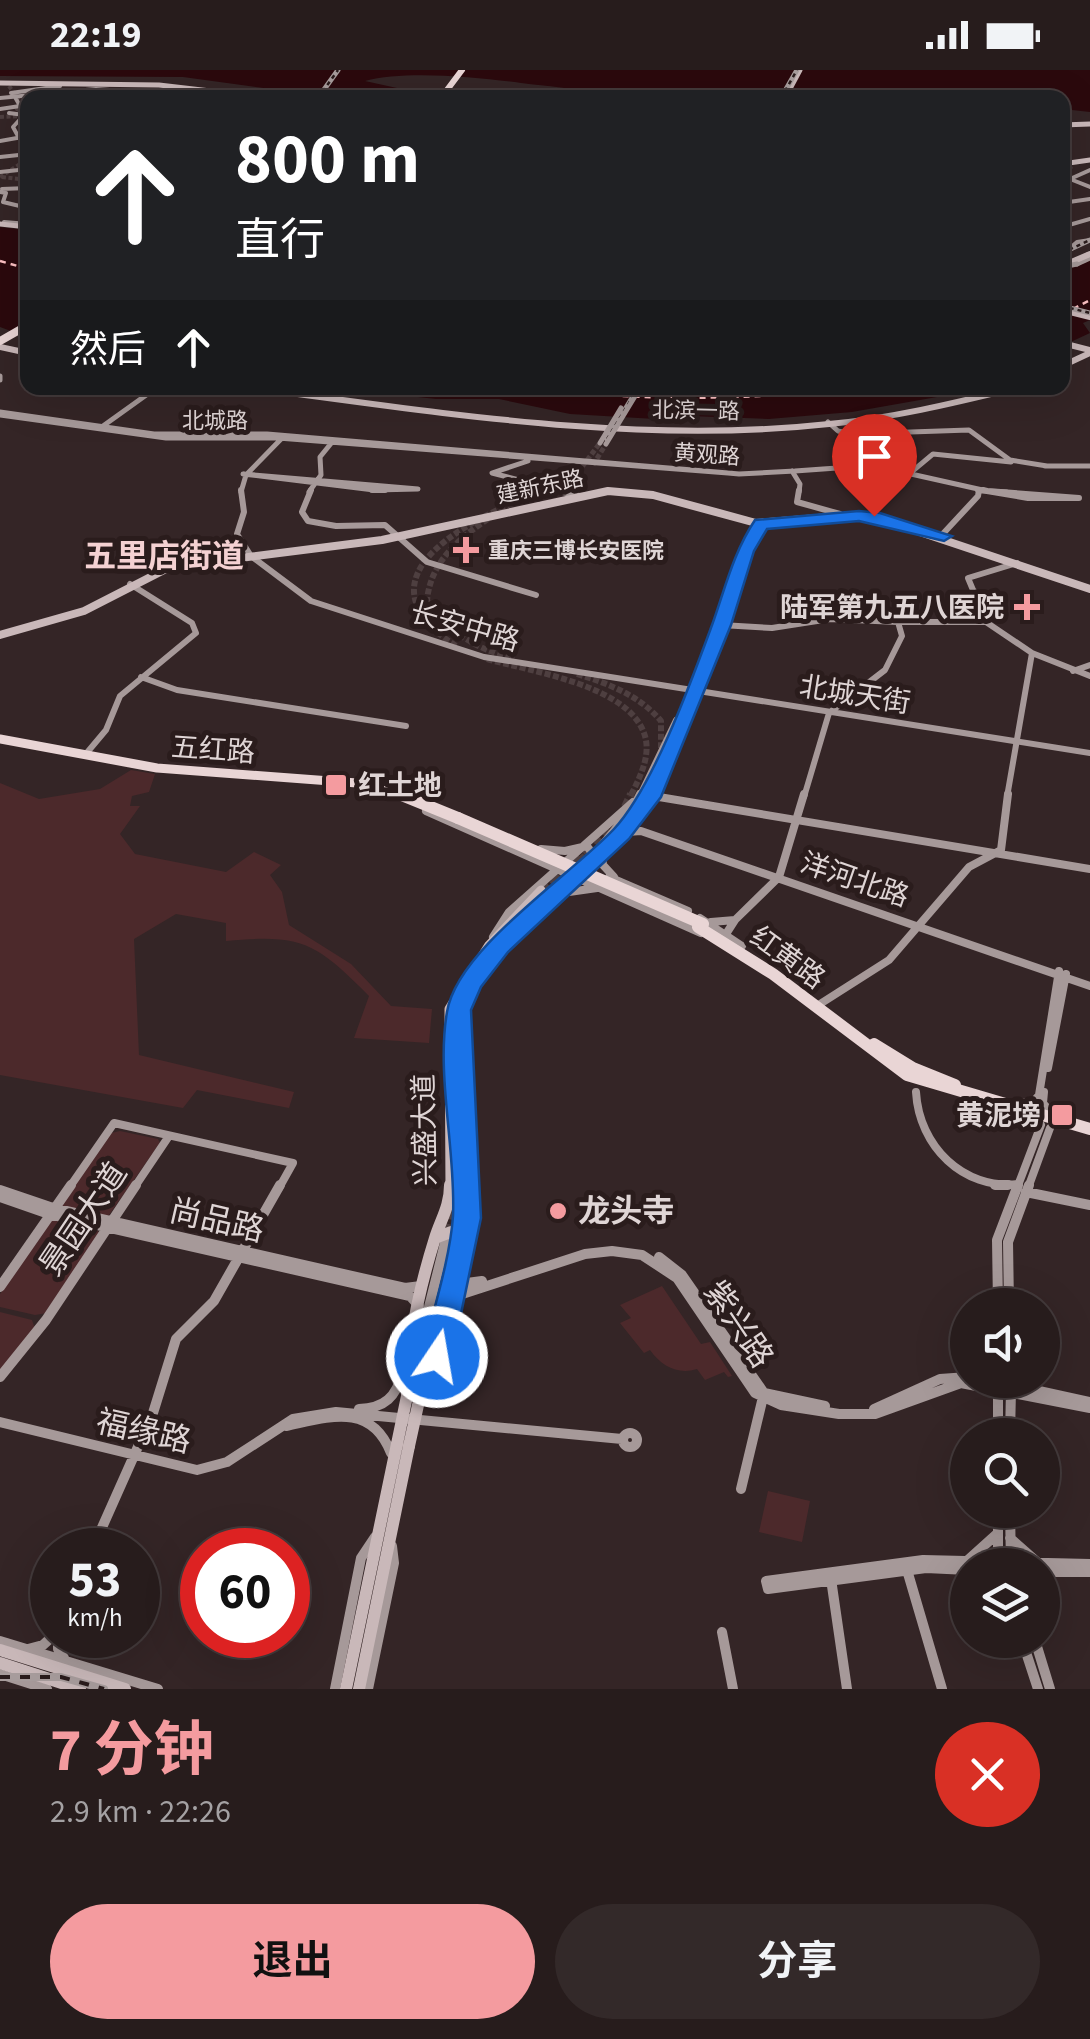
<!DOCTYPE html>
<html lang="zh">
<head>
<meta charset="utf-8">
<style>
	body { margin:0; font-family:"Source Sans 3","Noto Sans SC",sans-serif; background:#332929; color:#f1f3f6; height:100vh; display:flex; flex-direction:column; font-size:38px; white-space:nowrap }
	* { box-sizing:border-box; margin:0 }
	p { font-size:32px; color:#a4a1a3 }
	.icon { flex:none; width:55px; height:55px; fill:none; stroke:currentColor; stroke-width:2; stroke-linecap:round; stroke-linejoin:round }
	.map { position:relative; height:1619px; overflow:hidden }
	.sheet { display:flex; flex-direction:column; background:#271c1c; flex:1 }
	.sheet>* { flex:none }
	.guide { position:absolute; left:20px; top:20px; width:1050px; height:305px; border-radius:20px; box-shadow:0 10px 40px #0002,0 0 0 2px #433a3b; background:#202124; color:#fff; overflow:hidden }
	.buttons { position:absolute; left:950px; top:1218px; display:grid; gap:20px }
	.buttons a { display:grid; place-items:center; width:110px; height:110px; border-radius:50%; background:#271c1c; box-shadow:0 10px 40px #0002,0 0 0 2px #433a3b; font-size:50px }
	.speed { position:absolute; left:30px; top:1458px; display:flex; gap:20px; font-size:50px; font-weight:700; text-align:center }
	.speed>* { display:grid; place-content:center; width:130px; height:130px; border-radius:50%; background:#271c1c; box-shadow:0 10px 40px #0002,0 0 0 2px #433a3b; line-height:1 }
	.speed small { font-size:25px; font-weight:400 }
	.speed .limit { border:15px solid #d22; background:#fff; color:#111 }
	.pin { position:absolute; display:grid; place-items:center; width:85px; height:85px; color:#fff; margin:-102px -42px; border-radius:50% 50% 50% 0; rotate:-45deg; box-shadow:0 0 10px #0007 }
	.pin .icon { rotate:45deg }
	.me { position:absolute; width:110px; margin:-55px; rotate:12deg; stroke-linejoin:round; filter:drop-shadow(0 0 8px #0008) }
	.turn { display:flex; align-items:center; gap:35px; height:210px; padding:0 50px; font-size:45px }
	.turn .icon { width:130px; height:130px; stroke-width:2.5 }
	.turn b { display:block; font-size:70px; line-height:85px }
	.then { display:flex; align-items:center; height:95px; padding:0 50px; background:#0003; gap:20px; font-size:38px }
	.round { display:grid; place-items:center; flex:none; width:105px; height:105px; border-radius:52px; background:#332929 }
	.overview { display:flex; align-items:center; justify-content:space-between; height:170px; padding:0 50px }
	h1 { font-size:60px; font-weight:700; line-height:75px; color:#f49b9f }
	.primary-button { display:flex; gap:20px; margin-top:auto; padding:20px 50px }
	.primary-button a { flex:1; height:115px; border-radius:60px; background:#f49b9f; color:#111; font-size:40px; font-weight:700; line-height:115px; text-align:center }
	.primary-button a+a { background:#332929; color:#f1f3f6 }
	.status { display:flex; justify-content:space-between; align-items:center; height:70px; padding:0 50px; background:#271c1c; direction:ltr }
	.status svg { height:28px; fill:currentColor }
	.map>svg:first-child { display:block }
</style>
</head>
<body>
<div class="status"><b>22:19</b><svg viewBox="0 0 49 12"><path d="M0 12V9h3v3zM5 12V6h3v6zM10 12V3h3v9zM15 12V0h3v12zM26 1h20v11H26zM47 4h2v5h-2z"/></svg></div>
<div class="map">
<svg width="1090" height="1619" viewBox="0 0 1090 1619">
	<rect width="100%" height="100%" fill="#342526"/>
	<path fill="#4c292b" d="M131,700L155,704L149,722L132,726L130,736H140L120,764L135,784L226,802L254,782L281,795L270,805L282,822L289,855L351,894L391,936L432,939L429,973L354,968L369,926C315,872 302,864 226,871V853L176,844L134,869L139,985L294,1022L289,1038L197,1020L183,1038L0,1005V713L39,729L100,719Z
		M120,1061L158,1069L160,1073L109,1145L101,1148L64,1139L61,1134L111,1063Z
		M57,1148L96,1157L99,1163L47,1243L35,1245L0,1237V1224L49,1151Z
		M662,1216L701,1274L710,1272L732,1306L728,1307L724,1302L705,1310L697,1299C679,1305 662,1297 650,1280L644,1283L620,1253L631,1248L620,1235Z
		M0,1242L32,1250L35,1259L0,1303Z
		M768,1421L810,1431L802,1472L759,1462Z"/>
	<path fill="#2b090d" d="M0,0H1090V42L1063,39L1062,28L599,27C574,16 547,17 521,13C477,7 405,0 365,11L438,27H330L183,7L0,6Z
		M0,157L27,160V267L0,257Z
		M1090,186V250L1083,253L1090,263L1062,276V198Z
		M335,318H988L852,342L769,349L690,346L655,349L570,344L499,329H436Z"/>
	<g fill="none" stroke-linecap="round" stroke-linejoin="round">
		<path stroke="#fec2c4" stroke-width="2.5" stroke-dasharray="6 5" stroke-linecap="butt" d="M0,191L28,199
			M1073,239L1090,230
			M535,318C643,332 750,330 858,318"/>
		<path stroke="#4e3f40" stroke-width="4" stroke-dasharray="4 2.5" stroke-linecap="butt" d="M9,16L21,33L17,39L25,44L21,46
			M0,47L23,46
			M0,107L28,89
			M2,107L28,110"/>
		<path stroke="#4e3f40" stroke-width="5" stroke-dasharray="5 2.5" stroke-linecap="butt" d="M593,395L606,374
			M538,422L576,405L600,373"/>
		<path stroke="#4e3f40" stroke-width="6" stroke-dasharray="6 2.5" stroke-linecap="butt" d="M488,449C458,469 430,493 427,531C449,563 477,579 514,589
			M456,576C346,504 479,445 545,420
			M487,589C532,602 630,615 645,666C651,687 639,709 630,727
			M577,604C609,614 639,625 661,651V678"/>
		<path stroke="#4e3f40" stroke-width="8" stroke-dasharray="8 4" stroke-linecap="butt" d="M625,737L631,724
			M543,823L595,778L614,752
			M456,950L460,1118
			M454,1099L455,1118"/>
		<path stroke="#4e3f40" stroke-width="10" stroke-dasharray="10 5" stroke-linecap="butt" d="M460,1115V1121
			M447,1164L455,1133L454,1115"/>
		<path stroke="#4e3f40" stroke-width="5" stroke-dasharray="5 2.5" stroke-linecap="butt" d="M1062,100L1072,96"/>
		<path stroke="#4e3f40" stroke-width="9" stroke-dasharray="9 5" stroke-linecap="butt" d="M541,820L593,778
			M549,823L573,802"/>
		<path stroke="#a69999" stroke-width="4" d="M11,23L60,16
			M0,28L96,19L219,28
			M0,39L20,36L15,27
			M9,43L24,45
			M19,68L13,57L24,45
			M0,71L28,66
			M0,87L28,84
			M1090,100L1070,109L1090,117
			M0,102L28,99
			M2,119L28,118
			M0,122L6,123L3,132L28,138
			M1062,133L1090,129
			M4,152L28,154
			M1062,157L1090,149
			M1062,185L1077,172L1090,170"/>
		<path stroke="#a69999" stroke-width="5" d="M1077,194L1090,188
			M0,306V310
			M0,342L154,364H267L728,403
			M0,345L166,368H278L728,403
			M828,352L838,361L852,364L969,360L1010,390L1047,396
			M103,356L156,318
			M528,391L492,403L565,422
			M1045,396H1090
			M851,397L893,400
			M851,397L893,400
			M893,400L987,421
			M893,400L987,421
			M792,401L800,414L799,422
			M795,401L851,397
			M795,401L851,397
			M728,403L739,404
			M728,403L739,404
			M243,404L418,419L374,420Z
			M739,404L795,401
			M739,404L795,401
			M909,404L933,384L1011,392
			M987,421L1007,422
			M987,421L995,422
			M241,422L246,405L284,366
			M309,422L321,405L320,387L333,371"/>
		<path stroke="#a69999" stroke-width="6" d="M241,420L244,442L237,464L251,486L311,531L484,587L1090,683
			M311,420L302,442L308,451L336,456L385,455L427,492L536,525
			M372,420H385
			M555,420L579,426
			M799,420L797,432L840,444
			M978,420L987,421
			M983,420L987,421
			M987,421L1079,428H1028Z
			M940,467L978,426L979,420
			M1017,493L968,508L973,520L991,535L992,546L986,552L1032,583L1090,606
			M721,555L772,558L830,549L898,552
			M1073,601L1090,595
			M141,607L177,620L406,656
			M85,685L106,660L120,626L196,563L192,553L130,514
			M639,727L676,650
			M642,727L687,644L744,488L762,452
			M804,727L829,643L885,600L902,566L898,552H986
			M1007,727L1032,583"/>
		<path stroke="#a69999" stroke-width="8" d="M649,729L659,727L1090,799
			M634,736L640,724
			M426,741L701,863
			M608,777L627,762L641,761L1090,916
			M541,779L565,781L587,776L591,782H602L603,795L614,807
			M598,780L644,724
			M609,807L688,841
			M562,823L597,818
			M532,846L603,781
			M700,848L742,876
			M735,850L779,807L804,724
			M711,852L735,850L726,864
			M493,867L509,842L633,732
			M820,934L889,890L969,797L1001,780L1008,724
			M1048,998L1066,904
			M916,1022C919,1076 963,1120 1018,1114
			M1044,1022L1043,1033L1049,1040
			M1022,1033L1033,1032L1039,1025L1059,901
			M69,1118L114,1053L293,1093L279,1118
			M134,1118L169,1066
			M1017,1118L1041,1055
			M1028,1118L1050,1058"/>
		<path stroke="#a69999" stroke-width="10" d="M995,1115H1008
			M0,1120L53,1138L405,1218L421,1216
			M1026,1122L1090,1135
			M0,1127L49,1144L410,1226L419,1236
			M659,1187L682,1205L764,1323L825,1336
			M456,1203L467,1213L482,1211
			M0,1217L71,1115
			M453,1227L585,1184L612,1181L642,1185L677,1208L755,1323L781,1335L839,1344H875L961,1313L1090,1338
			M998,1235L997,1170L1018,1115
			M1009,1235L1008,1172L1029,1115
			M427,1296L456,1170
			M413,1301L446,1169
			M0,1307L46,1250L136,1115
			M989,1310L1090,1332
			M998,1314V1365
			M359,1339C385,1338 396,1327 403,1302
			M874,1339L940,1309L968,1307
			M0,1352L197,1400L227,1392L293,1349L336,1342L622,1369
			M286,1356C329,1347 371,1332 391,1383
			M623 1370a7 7 0 1 1 14 0a7 7 0 1 1-14 0Z
			M1010,1365L1011,1320
			M741,1419L763,1327
			M998,1440V1495
			M1010,1440L1011,1495
			M1010,1468L1037,1492
			M92,1480L153,1343L176,1269L214,1231L280,1115
			M968,1490L998,1463
			M907,1500L942,1619
			M968,1500L926,1498L768,1519L766,1511L923,1490L1090,1494
			M1042,1502H1090
			M831,1509L847,1619
			M722,1562L733,1619
			M58,1565V1579L64,1588
			M1022,1570L1038,1619
			M1035,1570L1050,1619
			M0,1571L158,1619
			M28,1579L43,1575L54,1565
			M0,1604L47,1619
			M335,1619L361,1488L375,1467
			M368,1619L394,1493L392,1476"/>
		<path stroke="#c9b8b9" stroke-width="5" d="M0,13L159,15L272,28
			M785,28L800,0
			M1062,55L1090,54
			M1062,94L1090,90
			M0,154L28,157
			M1087,185L1090,184"/>
		<path stroke="#c9b8b9" stroke-width="6" d="M1062,196L1090,184
			M1062,240L1090,247
			M1062,273L1090,280
			M0,277L28,283
			M1062,296L1090,283
			M253,318C443,343 638,375 829,354C893,348 954,333 1016,318
			M602,422H622"/>
		<path stroke="#c9b8b9" stroke-width="8" d="M0,565L84,541L170,497L382,470L608,421L653,425L756,453L842,446L881,449L1090,519"/>
		<path stroke="#c9b8b9" stroke-width="9" d="M450,1118L449,939L489,875L541,820
			M466,1118L459,939L497,876L549,823"/>
		<path stroke="#c9b8b9" stroke-width="12" d="M435,1168L451,1162L463,1168
			M407,1326C407,1273 419,1219 435,1168C441,1149 450,1136 450,1115
			M420,1326C446,1266 468,1181 466,1115
			M0,1580L125,1619
			M0,1593L80,1619
			M346,1619L397,1374
			M359,1619L409,1376"/>
		<path stroke="#e9d5d5" stroke-width="6" d="M441,28L462,0"/>
		<path stroke="#e9d5d5" stroke-width="8" d="M0,271L28,255"/>
		<path stroke="#e9d5d5" stroke-width="9" d="M0,669L157,698L357,713L407,727"/>
		<path stroke="#e9d5d5" stroke-width="12" d="M399,724L458,748
			M698,857L773,904L907,1005L1090,1059
			M874,974L913,998L955,1015"/>
		<defs>
			<path id="rail-far1" d="M318,28L338,0
				M781,28L797,0
				M1062,183L1090,170
				M1062,236L1090,243
				M607,369L638,318"/>
			<path id="rail" d="M0,1607H61L104,1619"/>
		</defs>
		<use href="#rail-far1" stroke="#a79c9c" stroke-width="5"/>
		<use href="#rail" stroke="#a79c9c" stroke-width="8"/>
		<use href="#rail-far1" stroke="#2a1c1c" stroke-width="2.5" stroke-dasharray="4" stroke-linecap="butt"/>
		<use href="#rail" stroke="#2a1c1c" stroke-width="4" stroke-dasharray="10" stroke-linecap="butt"/>
		<path stroke="#a69999" stroke-width="5" d="M1062,197L1077,194
			M600,373L621,338
			M606,374L640,318"/>
		<path stroke="#c9b8b9" stroke-width="12" d="M397,1374L407,1326
			M409,1376L420,1326"/>
		<path stroke="#e9d5d5" stroke-width="12" d="M458,748L703,854"/>
	</g>
	<path fill="#1a73e8" stroke="#114b97" stroke-width="2.5" d="M859,441L880,443L952,466L944,471L859,451L767,459L754,481L731,555L661,727L629,769L508,882L481,917L471,940L481,1148L452,1287L448,1296L437,1299L427,1296L422,1287C432,1244 450,1190 453,1146C456,1082 436,1004 447,942C457,879 571,805 614,759C653,717 691,612 712,555C725,519 733,483 755,450Z"/>
	<g fill="#f49b9f" stroke="#2a1c1c" stroke-width="4">
		<path d="M461 465h10v10h10v10h-10v10h-10v-10h-10v-10h10z"/>
		<path d="M1022 522h10v10h10v10h-10v10h-10v-10h-10v-10h10z"/>
		<rect x="324" y="703" width="24" height="24" rx="5"/>
		<rect x="1050" y="1033" width="24" height="24" rx="5"/>
		<circle cx="558" cy="1141" r="10"/>
	</g>
	<g text-anchor="middle" stroke-width="10" stroke-linejoin="round" paint-order="stroke">
		<g font-size="22" fill="#dfd5d5" stroke="#2a1c1c">
			<text transform="translate(696 340) rotate(1)" y="8">北滨一路</text>
			<text x="215" y="358">北城路</text>
			<text transform="translate(707 384) rotate(4)" y="8">黄观路</text>
			<text transform="translate(540 416) rotate(-12)" y="8">建新东路</text>
		</g>
		<g font-size="22" font-weight="bold" fill="#dfd5d5" stroke="#2a1c1c" text-anchor="start">
			<text x="488" y="488">重庆三博长安医院</text>
		</g>
		<g font-size="28" font-weight="bold" fill="#dfd5d5" stroke="#2a1c1c" text-anchor="end">
			<text x="1004" y="547">陆军第九五八医院</text>
			<text x="358" y="725" text-anchor="start">红土地</text>
			<text x="1040" y="1055">黄泥塝</text>
		</g>
		<g font-size="28" fill="#dfd5d5" stroke="#2a1c1c">
			<text transform="translate(465 556) rotate(16)" y="10">长安中路</text>
			<text transform="translate(855 624) rotate(9)" y="10">北城天街</text>
			<text transform="translate(213 679) rotate(4)" y="10">五红路</text>
			<text transform="translate(855 809) rotate(19)" y="10">洋河北路</text>
			<text transform="translate(788 887) rotate(36)" y="10">红黄路</text>
			<text transform="translate(424 1060) rotate(-91)" y="10">兴盛大道</text>
		</g>
		<g font-size="32" font-weight="bold" fill="#f4d1d2" stroke="#2a1c1c">
			<text x="164" y="497">五里店街道</text>
		</g>
		<g font-size="32" font-weight="bold" fill="#dfd5d5" stroke="#2a1c1c" text-anchor="start">
			<text x="578" y="1152">龙头寺</text>
		</g>
		<g font-size="32" fill="#dfd5d5" stroke="#2a1c1c">
			<text transform="translate(83 1149) rotate(-56)" y="11">景园大道</text>
			<text transform="translate(217 1150) rotate(13)" y="11">尚品路</text>
			<text transform="translate(739 1254) rotate(56)" y="11">紫兴路</text>
			<text transform="translate(144 1361) rotate(13)" y="11">福缘路</text>
		</g>
	</g>
</svg>
<div class="buttons">
<a><svg class="icon" aria-label="sound" viewBox="0 0 24 24"><path d="M4 9h4l5-4v14l-5-4H4zM17 9q2 3 0 6"/></svg></a>
<a><svg class="icon" aria-label="search" viewBox="0 0 24 24"><circle cx="10" cy="10" r="6"/><path d="M15 15l6 6"/></svg></a>
<a><svg class="icon" aria-label="layers" viewBox="0 0 24 24"><path d="M12 4l9 5-9 5-9-5zM3 14l9 5 9-5"/></svg></a>
</div>
<div class="speed"><div>53<small>km/h</small></div><div class="limit">60</div></div>
<div class="pin" style="left:874px;top:446px;background:#d93025"><svg class="icon" aria-label="arrive" viewBox="0 0 24 24"><path d="M6 21V4h12l-3 4 3 4H6"/></svg></div>
<svg class="me" style="left:437px;top:1287px" viewBox="-20 -20 40 40"><circle r="17" fill="#1a73e8" stroke="#fff" stroke-width="3"/><path d="M0-11L8 9 0 5-8 9z" fill="#fff"/></svg>
<div class="guide">
<div class="turn"><svg class="icon" aria-label="ahead" viewBox="0 0 24 24"><path d="M12 20V5M6 11l6-6 6 6"/></svg><div><b>800 m</b>直行</div></div>
<div class="then">然后<svg class="icon" aria-label="ahead" viewBox="0 0 24 24"><path d="M12 20V5M6 11l6-6 6 6"/></svg></div>
</div>
</div>
<section class="sheet">
<div class="overview"><div><h1>7 分钟</h1><p>2.9 km · 22:26</p></div><a class="round" style="background:#d93025;color:#fff"><svg class="icon" aria-label="close" viewBox="0 0 24 24"><path d="M6 6l12 12M18 6L6 18"/></svg></a></div>
<div class="primary-button"><a>退出</a><a>分享</a></div>
</section>
</body>
</html>
